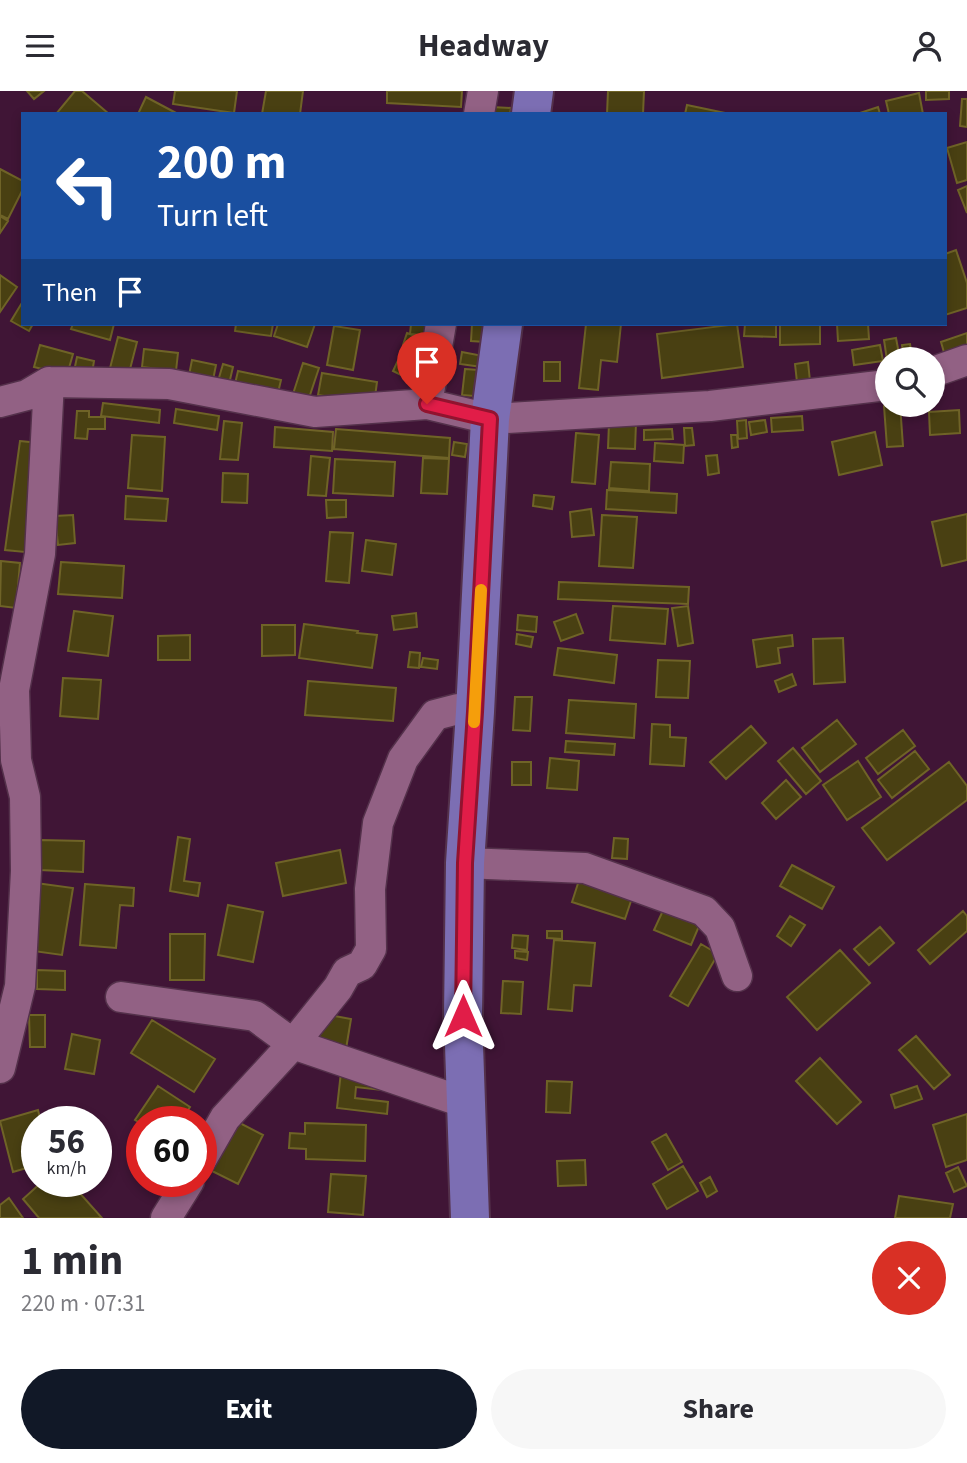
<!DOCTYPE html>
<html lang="en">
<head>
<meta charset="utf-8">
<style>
	body { margin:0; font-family:"Source Sans 3",sans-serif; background:#f7f7f7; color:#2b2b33; height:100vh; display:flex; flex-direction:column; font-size:26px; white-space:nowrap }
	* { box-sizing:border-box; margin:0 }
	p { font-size:23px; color:#7c7c81 }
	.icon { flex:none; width:38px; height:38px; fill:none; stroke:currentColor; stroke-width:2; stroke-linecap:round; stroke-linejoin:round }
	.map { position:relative; height:1127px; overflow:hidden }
	.panel { display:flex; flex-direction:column; background:#fff; flex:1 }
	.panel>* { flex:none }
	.banner { position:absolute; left:21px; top:21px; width:926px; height:214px; border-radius:0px; box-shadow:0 4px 10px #0003; background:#1a4fa0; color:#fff; overflow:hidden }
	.controls { position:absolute; left:875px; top:256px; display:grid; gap:14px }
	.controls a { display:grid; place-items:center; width:70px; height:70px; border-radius:50%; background:#fff; box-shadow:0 4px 10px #0003; font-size:35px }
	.speed { position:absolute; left:21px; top:1015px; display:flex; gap:14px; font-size:35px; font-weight:700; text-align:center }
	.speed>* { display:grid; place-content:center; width:91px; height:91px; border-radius:50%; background:#fff; box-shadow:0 4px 10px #0003; line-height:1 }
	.speed small { font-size:18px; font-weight:400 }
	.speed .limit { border:10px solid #d22; background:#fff; color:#111 }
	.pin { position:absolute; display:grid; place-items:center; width:60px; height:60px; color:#fff; margin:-72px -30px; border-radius:50% 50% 50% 0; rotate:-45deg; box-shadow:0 0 7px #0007 }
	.pin .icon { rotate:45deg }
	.me { position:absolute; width:77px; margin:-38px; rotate:0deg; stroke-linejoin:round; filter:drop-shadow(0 0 5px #0008) }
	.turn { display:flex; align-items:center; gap:24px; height:147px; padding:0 21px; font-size:32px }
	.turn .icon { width:91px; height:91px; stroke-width:2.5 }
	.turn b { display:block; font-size:49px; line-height:60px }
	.then { display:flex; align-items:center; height:66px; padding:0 21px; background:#0003; gap:14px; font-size:26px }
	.round { display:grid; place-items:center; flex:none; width:74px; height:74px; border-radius:37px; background:#f7f7f7 }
	.summary { display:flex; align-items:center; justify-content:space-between; height:119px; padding:0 21px }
	h1 { font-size:42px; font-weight:700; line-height:52px }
	.button { display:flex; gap:14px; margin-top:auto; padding:14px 21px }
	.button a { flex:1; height:80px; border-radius:42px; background:#111827; color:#fff; font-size:28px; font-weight:700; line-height:80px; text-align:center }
	.button a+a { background:#f7f7f7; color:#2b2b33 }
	header { display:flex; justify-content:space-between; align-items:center; height:91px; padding:0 21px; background:#fff; font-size:32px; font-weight:700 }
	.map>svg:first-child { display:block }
</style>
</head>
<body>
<header><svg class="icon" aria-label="menu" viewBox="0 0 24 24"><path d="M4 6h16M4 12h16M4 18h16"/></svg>Headway<svg class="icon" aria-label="person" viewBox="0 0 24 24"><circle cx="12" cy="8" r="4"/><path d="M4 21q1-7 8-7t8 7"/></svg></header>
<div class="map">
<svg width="967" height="1127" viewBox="0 0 967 1127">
	<rect width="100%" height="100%" fill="#401536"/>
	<path fill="#494012" stroke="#6f6327" stroke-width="2" d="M27,0H44L34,8Z
		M75,0H82L109,23H56Z
		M175,0H237L234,22L173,13Z
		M266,0H303L300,23H262Z
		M387,0H462L461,16L387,12Z
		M608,0H644L643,23H607Z
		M926,0H949V8L926,9Z
		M919,2L923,23H889L886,10Z
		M146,6L178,23H138Z
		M962,8H967V36L960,35Z
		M687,14L730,23H685Z
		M492,16L511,17L510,23H492Z
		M878,16L880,23H857Z
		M967,51V89L957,92L947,57Z
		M0,78L23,90V98L8,128L0,124Z
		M967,95V122L958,99Z
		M0,125L8,130L0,142Z
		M956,159L967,192V217L945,224V163Z
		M0,184L17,196L0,221Z
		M23,210V233H33L29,240L11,230Z
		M73,233H114L110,249L71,238Z
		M236,233H273L271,245L235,240Z
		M278,233H315L307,256L274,245Z
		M411,233H438L436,245L410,243Z
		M472,233H487L485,251L471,250Z
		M586,233H621L617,271L601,269L598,299L579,297Z
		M737,233L743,276L662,287L657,243Z
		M745,233H776V246L744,245Z
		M780,233H820V253L780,254Z
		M837,233H868L869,248L838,250Z
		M334,235L360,239L353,279L327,274Z
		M407,242L428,250L423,262L403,254Z
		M967,242V257L945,265L941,251Z
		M118,246L137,251L128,286L109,281Z
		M896,247L900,268H887V269L884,249Z
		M910,253L912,266L904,268L902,254Z
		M40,254L73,263L67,284L34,276Z
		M880,254L883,270L854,274L852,259Z
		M144,258L178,262L176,280L142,276Z
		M462,261L483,265L482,276L460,273Z
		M401,263L418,272L409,288L393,280Z
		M77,266L94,270L91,288L73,285Z
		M192,269L216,274L212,294L188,289Z
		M544,271H560V290H544Z
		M808,271L810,290L797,291L795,273Z
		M303,272L319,277L309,307L293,303Z
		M223,273L233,276L229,293L218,290Z
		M465,278L478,279L474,305L462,304Z
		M238,280L281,289L277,306L234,297Z
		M322,282L377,291L374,313L318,304Z
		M103,312L160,319L159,332L101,325Z
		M900,313L903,355L887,356L884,315Z
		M176,318L219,325L217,339L174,332Z
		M959,319L960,342L930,344L929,321Z
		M77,320H89V326H105V338H88L87,348L75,347Z
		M802,325L803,339L772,341L771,327Z
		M746,329L747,347L738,348L737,330Z
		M765,329L767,341L751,344L749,331Z
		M224,330L242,332L238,369L220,368Z
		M609,332H636L635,358L608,357Z
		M275,336L333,341L332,360L274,356Z
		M684,337H692L694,354L685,355Z
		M336,338L450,347L449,367L334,358Z
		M672,338L673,348L644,349V339Z
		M875,341L882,374L839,384L832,351Z
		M576,342L599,344L595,393L572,391Z
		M132,344L165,346L162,400L128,397Z
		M731,344H737L738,356L732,357Z
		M20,350L39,352L25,461L5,459Z
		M454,351L467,353L465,366L452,364Z
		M655,352L684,354L683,372L654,370Z
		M717,364L719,382L708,384L706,365Z
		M311,365L330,367L326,405L308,404Z
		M423,367L449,368L447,403L421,402Z
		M335,368L395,371L393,405L333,402Z
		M611,371L650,373L649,400L609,397Z
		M223,382L248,383L247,412L222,411Z
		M607,399L677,403L676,422L606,418Z
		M534,404L554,406L552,418L533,415Z
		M126,405L168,408L166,430L125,428Z
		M326,409H346V426L327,427Z
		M591,418L594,444L572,446L570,421Z
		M967,423V469L942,475L932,431Z
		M73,424L75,452L58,454L55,425Z
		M602,424L637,426L633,477L599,475Z
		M330,441L353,442L349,492L326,490Z
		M366,449L396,453L392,484L362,480Z
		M1,470L20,472L16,517L0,515Z
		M61,471L124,475L122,507L58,503Z
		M559,491L689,496L688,513L558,508Z
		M613,515L668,518L665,553L610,549Z
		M688,515L693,552L678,555L672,517Z
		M74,520L113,525L108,565L68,560Z
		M416,522L417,536L394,539L392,525Z
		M576,523L583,542L561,550L554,531Z
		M518,524L537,526L536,541L517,539Z
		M304,533L358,540L357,542L377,544L372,577L299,567Z
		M262,534H295V564L262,565Z
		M517,543L533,546L531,556L516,553Z
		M190,544V569H158V545Z
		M792,544L793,555L778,557L780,572L757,576L753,549Z
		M843,547L845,591L814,593L813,548Z
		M558,557L617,564L614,592L554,584Z
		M410,561L420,562L419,577L408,576Z
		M423,567L438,569L437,578L421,576Z
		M658,569L690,570L688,607L656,606Z
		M792,583L796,594L779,601L775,590Z
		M63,587L101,589L98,628L60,625Z
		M308,590L396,597L393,630L305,624Z
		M515,606H532L530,640L513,639Z
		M569,609L636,613L634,647L566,642Z
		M837,629L856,653L820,681L802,657Z
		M652,633L670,634V646L686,647L684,675L650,673Z
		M751,635L766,652L726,688L710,671Z
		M903,639L915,655L878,683L866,667Z
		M566,650L615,653L614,664L565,661Z
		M793,657L821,690L806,703L778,670Z
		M915,660L929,678L892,707L878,689Z
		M550,667L579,670L577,699L547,697Z
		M858,670L881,706L847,729L823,694Z
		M512,671H531V694H512Z
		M949,671L967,695V709L887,769L862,737Z
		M786,689L801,706L776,728L762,712Z
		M178,746L190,748L184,790L200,792L198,805L170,800Z
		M614,747L628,748L627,768L612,767Z
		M41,749L84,750L83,781L40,779Z
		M340,759L346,792L283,805L276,772Z
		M792,774L834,796L822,818L780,795Z
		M582,780L635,798L625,828L572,811Z
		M36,792L73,797L62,864L26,859Z
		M85,793L134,797L133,815L120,814L116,857L80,854Z
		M666,813L702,828L691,854L654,839Z
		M228,814L263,821L253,871L218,864Z
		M963,820L967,825V840L930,873L918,859Z
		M790,825L805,834L791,855L777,845Z
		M880,836L894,852L869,874L854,858Z
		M547,840H562V848L547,847Z
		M170,843H205L204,889H170Z
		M513,844L528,845L527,859L512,857Z
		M554,849L595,852L591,895L574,894L572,920L548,918Z
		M701,853L718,863L688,915L670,905Z
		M840,859L870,892L817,939L787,906Z
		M515,860L528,861L527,869L515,867Z
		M37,879L65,880V899L37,898Z
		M503,890L523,891L521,923L501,922Z
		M318,922L351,928L346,958L313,952Z
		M29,924H45V956H30Z
		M152,929L215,968L194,1001L131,962Z
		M72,943L100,949L94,983L65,978Z
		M916,945L950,984L934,998L899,959Z
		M820,967L861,1011L837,1033L796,990Z
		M341,981L391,1000L356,996L355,1007L388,1011L387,1023L337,1017Z
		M547,990L572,991L570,1022L546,1021Z
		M158,995L190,1016L180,1031H142V1033L135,1029Z
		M917,995L922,1008L895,1017L891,1004Z
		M38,1019L41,1031H37V1074L13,1081L0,1030Z
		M967,1023V1069L946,1076L933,1034Z
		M232,1028L263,1044L238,1093L206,1077Z
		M305,1032L366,1034L365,1070L306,1068V1058L289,1057L290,1042L305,1043Z
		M666,1043L682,1071L668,1079L652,1051Z
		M585,1069L586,1094L558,1095L557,1070Z
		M683,1075L698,1100L667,1118L653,1093Z
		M958,1076L967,1095L954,1101L946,1082Z
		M331,1083L366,1085L363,1124L328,1121Z
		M710,1086L717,1100L707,1106L700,1092Z
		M43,1090H69L102,1127H39L23,1108Z
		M899,1105L953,1113L950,1127H895Z
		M9,1107L23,1127H0V1114Z"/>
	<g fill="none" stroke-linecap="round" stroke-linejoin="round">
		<defs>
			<path id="minor" d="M479,23L483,0
				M933,281L967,269
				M0,311L27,304L49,291L169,293L315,321L427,313L490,328L710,315L887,294
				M427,313L441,233
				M465,772L585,777L704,820L720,837L737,885
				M121,906L255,925L293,953L466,1012
				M0,977L20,895L26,780L25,706L16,669L14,599L40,463L49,291
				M201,1069L225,1027L293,953L338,897L347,881L362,874L371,858L370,798L378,732L403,668L435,624L458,618L475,621
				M166,1127L189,1090"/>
			<path id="major" d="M531,23L534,0
				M470,1127L463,925L465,772L475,621L490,328L503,233"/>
		</defs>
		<use href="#minor" stroke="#54314b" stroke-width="33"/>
		<use href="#major" stroke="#54314b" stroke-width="42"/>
		<use href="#minor" stroke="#926184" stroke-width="30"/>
		<use href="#major" stroke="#7c6eb3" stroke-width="38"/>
	</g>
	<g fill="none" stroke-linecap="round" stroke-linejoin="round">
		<defs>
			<path id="route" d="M427,313L490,328L475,621L465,772L463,925"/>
		</defs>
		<use href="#route" stroke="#92132f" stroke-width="18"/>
		<use href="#route" stroke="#e11d48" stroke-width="12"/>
		<path stroke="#f59e0b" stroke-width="12" d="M474,631L481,499"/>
	</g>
</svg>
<div class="controls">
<a><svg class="icon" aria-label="search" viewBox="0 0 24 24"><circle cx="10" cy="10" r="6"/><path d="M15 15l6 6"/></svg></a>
</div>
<div class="speed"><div>56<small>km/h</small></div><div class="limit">60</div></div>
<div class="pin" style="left:427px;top:313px;background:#d93025"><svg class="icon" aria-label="arrive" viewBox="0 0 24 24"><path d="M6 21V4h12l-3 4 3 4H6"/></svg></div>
<svg class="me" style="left:463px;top:925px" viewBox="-20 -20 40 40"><path d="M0-17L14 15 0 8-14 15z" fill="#e11d48" stroke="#fff" stroke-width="4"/></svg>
<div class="banner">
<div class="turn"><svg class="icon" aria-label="left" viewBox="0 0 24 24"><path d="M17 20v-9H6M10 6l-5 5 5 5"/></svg><div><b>200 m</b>Turn left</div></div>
<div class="then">Then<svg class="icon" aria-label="arrive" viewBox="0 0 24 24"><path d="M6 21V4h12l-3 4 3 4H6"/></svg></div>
</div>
</div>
<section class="panel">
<div class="summary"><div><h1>1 min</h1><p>220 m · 07:31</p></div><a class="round" style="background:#d93025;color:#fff"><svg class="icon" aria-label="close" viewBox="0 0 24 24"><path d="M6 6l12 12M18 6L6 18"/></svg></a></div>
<div class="button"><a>Exit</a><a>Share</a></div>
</section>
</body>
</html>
